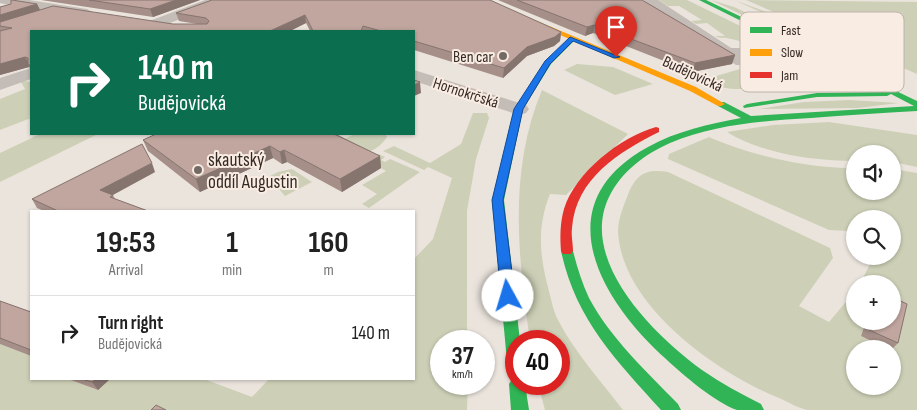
<!DOCTYPE html>
<html lang="en">
<head>
<meta charset="utf-8">
<style>
	body { margin:0; font-family:"Sofia Sans Condensed",sans-serif; background:#f6f6f6; color:#222; height:100vh; display:flex; flex-direction:column; font-size:19px; white-space:nowrap }
	* { box-sizing:border-box; margin:0 }
	p { font-size:16px; color:#767676 }
	.icon { flex:none; width:28px; height:28px; fill:none; stroke:currentColor; stroke-width:2; stroke-linecap:round; stroke-linejoin:round }
	.map { position:relative; flex:1; overflow:hidden }
	.sheet { position:absolute; left:30px; top:210px; width:385px; height:170px; display:flex; flex-direction:column; background:#fff; border-radius:0px; box-shadow:0 1px 4px #0004 }
	.sheet>* { flex:none }
	.banner { position:absolute; left:30px; top:30px; width:385px; height:105px; border-radius:0px; box-shadow:0 1px 4px #0004; background:#0b6e4f; color:#fff; overflow:hidden }
	.controls { position:absolute; left:846px; top:145px; display:grid; gap:10px }
	.controls a { display:grid; place-items:center; width:55px; height:55px; border-radius:50%; background:#fff; box-shadow:0 1px 4px #0004; font-size:25px }
	.speed { position:absolute; left:430px; top:330px; display:flex; gap:10px; font-size:25px; font-weight:700; text-align:center }
	.speed>* { display:grid; place-content:center; width:65px; height:65px; border-radius:50%; background:#fff; box-shadow:0 1px 4px #0004; line-height:1 }
	.speed small { font-size:12px; font-weight:400 }
	.speed .limit { border:8px solid #d22; background:#fff; color:#111 }
	.pin { position:absolute; display:grid; place-items:center; width:42px; height:42px; color:#fff; margin:-51px -21px; border-radius:50% 50% 50% 0; rotate:-45deg; box-shadow:0 0 5px #0007 }
	.pin .icon { rotate:45deg }
	.me { position:absolute; width:55px; margin:-28px; rotate:354deg; stroke-linejoin:round; filter:drop-shadow(0 0 4px #0008) }
	.turn { display:flex; align-items:center; gap:18px; height:105px; padding:0 25px; font-size:22px }
	.turn .icon { width:65px; height:65px; stroke-width:2.5 }
	.turn b { display:block; font-size:35px; line-height:42px }
	.eta { display:flex; justify-content:space-evenly; align-items:center; height:85px; text-align:center }
	.eta b { font-size:30px; font-weight:700; line-height:35px }
	ul { padding:0; list-style:none }
	li { display:flex; align-items:center; gap:15px; height:75px; padding:0 25px; border-top:1px solid #e0e0e0 }
	li div { flex:1 }
	li b { display:block; font-size:19px }
	li em { font-style:normal }
	.map>svg:first-child { display:block }
</style>
</head>
<body>
<div class="map">
<svg width="917" height="410" viewBox="0 0 917 410">
	<rect width="100%" height="100%" fill="#ebe4dd"/>
	<path fill="#cdd0b6" d="M658,0H687L763,37L795,60L798,72L752,54L762,51C754,45 741,41 731,39C725,37 720,39 715,36H725L707,23L696,24L691,21L702,20L679,6H668Z
		M711,0L734,7L870,71L862,72Z
		M734,0L775,15L890,69V70Z
		M746,0L917,2V74Z
		M577,64L613,67L653,84L615,95L564,70Z
		M740,69L773,71L784,77C768,90 721,95 706,79Z
		M24,81L31,82V115L29,116L31,118L0,130V99L25,89L21,82Z
		M542,90L628,134L566,195L550,194C536,229 540,259 550,295C552,303 554,313 558,320C575,353 601,381 623,410H545L538,384H559V341H530C518,257 508,171 542,90Z
		M849,100L899,103L858,108L759,109L804,102Z
		M473,113H487L489,118L476,159L467,211V341H441V384H468L467,410H0V344L31,356V379H68L98,390L110,379H204L252,397L269,379H414V259L433,239L452,178L428,167L424,170L383,151L394,146L430,163L461,144Z
		M829,122L917,135V167L893,162L892,154H855V161C814,161 762,154 727,132L773,125Z
		M40,134H98L0,182V153Z
		M355,134H385L387,137C371,162 337,155 313,153Z
		M709,137C750,155 806,168 850,168L855,173V191H892L893,169L917,173V410C891,410 864,410 838,410C828,410 816,410 807,410C798,408 788,402 779,398C717,373 622,306 618,232C618,218 624,205 629,192C638,172 648,169 668,172L830,248L833,258L799,306L829,322L855,291V321H866L861,336L888,349H855V386H892V349L901,312L893,308L892,284H860L874,256H892V219H855V224L848,231L829,230L668,159L669,154Z
		M378,154L385,157L381,160L385,162L390,159L420,172L369,208L362,204L377,194L362,185L386,171L366,160Z
		M292,169L312,182L285,196L279,189L262,180L278,172Z"/>
	<g fill="none" stroke-linecap="round" stroke-linejoin="round">
		<path fill="#c4bcb6" fill-rule="evenodd" d="M723,48H754L758,50C751,55 729,55 722,50Z"/>
		<path fill="#c4bcb6" fill-rule="evenodd" d="M0,0H29L87,9L94,13L87,17L4,4L0,3Z
			M205,0H223L222,3L149,31H129L131,28Z
			M643,0H658L751,61L748,65H736Z
			M31,68V79L0,90V78Z
			M414,70L526,105L529,109L526,113L519,115L414,81Z"/>
		<path fill="#30b455" fill-rule="evenodd" d="M699,0H706L917,101V111C882,113 846,115 811,118C763,121 715,124 670,143C645,154 621,172 609,197C578,261 655,336 702,370C721,383 741,394 761,404L764,410C756,410 745,410 737,410C716,403 683,375 666,359C600,300 544,204 648,147C676,131 710,124 741,118L718,106V102H724L751,116L914,106L891,94L887,96L817,97L744,108L743,106L747,104L817,93L885,92Z
			M573,37L576,39L551,64L523,109L504,200L520,341H516V384H525L529,410H511L509,384L513,378L510,377L508,372L492,200L515,109L546,62Z
			M567,247L571,248L573,251C577,267 582,283 589,298C611,339 646,371 678,404L681,410H661C615,359 576,320 561,251L563,248Z"/>
		<path fill="#ff9f0a" fill-rule="evenodd" d="M479,0H486L696,87L725,104L721,106H718L690,91Z"/>
		<path fill="#e5322d" fill-rule="evenodd" d="M656,127L659,128V132C619,152 576,178 572,228C571,235 573,243 573,251L571,254H563L561,251C560,237 560,223 564,209C575,173 620,137 656,127Z"/>
	</g>
	<path fill="#a58f88" d="M41,0H200L153,17Z
		M212,0L561,32L560,41L554,46L527,56L503,78L414,50V31H310L306,23L290,31H31V71L29,67L0,75V7L37,4L40,10L173,24H197L179,21L176,13Z
		M498,0H642L735,55L732,64L692,72L593,33L585,36Z
		M156,134H336L380,156L381,168L342,192L287,162L282,164L273,158L200,192L148,151L143,140Z
		M155,172L113,195L115,199L148,211H44L37,208L32,199Z
		M0,301L31,312V356L0,344Z
		M866,321H892L898,343L892,349H888L861,336Z
		M68,379H110L98,390Z"/>
	<path fill="#86746f" d="M176,0H200L153,17L150,9Z
		M37,4L41,12L0,25V15Z
		M305,15L306,23L290,31H270Z
		M594,25L593,33L585,36L587,27Z
		M561,32L560,41L554,46L527,56L503,78L504,68L527,47Z
		M735,55L732,64L692,72L695,63Z
		M25,57L30,65H28L29,67L0,75V64Z
		M420,82L421,93L414,96V85Z
		M270,146L273,158L200,192L196,179Z
		M284,150L287,162L282,164L280,152Z
		M380,156L381,168L342,192L340,179Z
		M152,163L155,172L105,199L100,190Z
		M96,379H110L98,390L92,382Z"/>
	<path fill="#c0a69e" stroke="#86746f" d="M11,0H12L37,4L0,15V7L11,4Z
		M89,0H176L150,9Z
		M212,0H490L561,32L555,37L527,47L504,68L414,41V31H381L363,26L361,31H313L305,15L270,31H31V65H28V58L25,57L0,64V31L12,28L0,26V22L53,6L173,24H207L209,21L206,18L176,13Z
		M517,0H642L735,55L695,63L594,25L587,27Z
		M414,80L420,82L414,85Z
		M156,134H334L380,156L340,179L284,150L280,152L270,146L196,179L143,140Z
		M142,144L152,163L100,190L113,195L110,197L148,211H58L32,199Z
		M892,297L907,304L898,343L867,329L869,321H892Z
		M0,301L31,312V350L0,338Z
		M82,379H96L92,382Z
		M156,405L166,410H151Z"/>
	<path fill="#1a73e8" stroke="#114b97" d="M570,37L620,57L614,58L573,41L550,64L523,109L503,200L515,296L508,301L501,296L492,200L514,109L545,61Z"/>
	<g fill="#746a65" stroke="#f9ede3" stroke-width="2">
		<circle cx="503" cy="56" r="5"/>
		<circle cx="198" cy="170" r="5"/>
	</g>
	<g text-anchor="middle" stroke-width="4" stroke-linejoin="round" paint-order="stroke">
		<g font-size="16" fill="#342925" stroke="#f9ede3" text-anchor="end">
			<text x="493" y="62">Ben car</text>
		</g>
		<g font-size="16" fill="#342925" stroke="#f9ede3">
			<text transform="translate(693 73) rotate(25)" y="6">Budějovická</text>
			<text transform="translate(466 92) rotate(18)" y="6">Hornokrčská</text>
		</g>
		<g font-size="19" fill="#342925" stroke="#f9ede3" text-anchor="start">
			<text x="208" y="166">skautský<tspan x="208" dy="22">oddíl Augustin</tspan></text>
		</g>
	</g>
	<rect x="740" y="12" width="164" height="80" rx="8" fill="#f9ede3" stroke="#beb2aa" stroke-width="1"/>
	<rect x="750" y="27" width="22" height="6" fill="#30b455"/>
	<rect x="750" y="49" width="22" height="7" fill="#ff9f0a"/>
	<rect x="750" y="72" width="22" height="6" fill="#e5322d"/>
	<g font-size="14" fill="#342925">
		<text x="781" y="35">Fast</text>
		<text x="781" y="57">Slow</text>
		<text x="781" y="80">Jam</text>
	</g>
</svg>
<div class="controls">
<a><svg class="icon" aria-label="sound" viewBox="0 0 24 24"><path d="M4 9h4l5-4v14l-5-4H4zM17 9q2 3 0 6"/></svg></a>
<a><svg class="icon" aria-label="search" viewBox="0 0 24 24"><circle cx="10" cy="10" r="6"/><path d="M15 15l6 6"/></svg></a>
<a>+</a>
<a>−</a>
</div>
<div class="speed"><div>37<small>km/h</small></div><div class="limit">40</div></div>
<div class="pin" style="left:616px;top:57px;background:#d93025"><svg class="icon" aria-label="arrive" viewBox="0 0 24 24"><path d="M6 21V4h12l-3 4 3 4H6"/></svg></div>
<svg class="me" style="left:508px;top:296px" viewBox="-20 -20 40 40"><circle r="19" fill="#fff"/><path d="M0-13L10 11 0 6-10 11z" fill="#1a73e8"/></svg>
<div class="banner">
<div class="turn"><svg class="icon" aria-label="right" viewBox="0 0 24 24"><path d="M7 20v-9h11M14 6l5 5-5 5"/></svg><div><b>140 m</b>Budějovická</div></div>
</div>
<section class="sheet">
<div class="eta">
<div><b>19:53</b><p>Arrival</p></div>
<div><b>1</b><p>min</p></div>
<div><b>160</b><p>m</p></div>
</div>
<ul>
<li><svg class="icon" aria-label="right" viewBox="0 0 24 24"><path d="M7 20v-9h11M14 6l5 5-5 5"/></svg><div><b>Turn right</b><p>Budějovická</p></div><em>140 m</em></li>
</ul>
</section>
</div>
</body>
</html>
